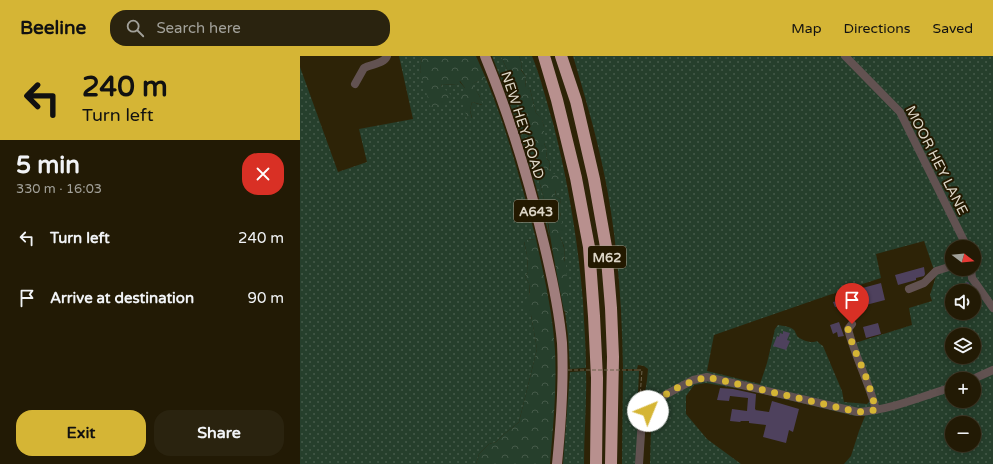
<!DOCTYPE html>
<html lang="en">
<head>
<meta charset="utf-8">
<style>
	body { margin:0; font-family:"Varela Round",sans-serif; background:#2a230f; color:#f1f3f6; height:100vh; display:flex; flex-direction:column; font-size:15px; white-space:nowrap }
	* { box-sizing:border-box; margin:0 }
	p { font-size:13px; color:#a2a19a }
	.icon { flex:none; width:22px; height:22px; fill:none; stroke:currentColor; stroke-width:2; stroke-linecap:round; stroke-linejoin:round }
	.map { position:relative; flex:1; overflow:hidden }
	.side { display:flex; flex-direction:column; background:#221a05; width:300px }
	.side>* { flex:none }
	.top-card { background:#d5b535; color:#111; overflow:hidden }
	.needle { width:26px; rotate:106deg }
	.fabs { position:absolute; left:645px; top:184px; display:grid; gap:8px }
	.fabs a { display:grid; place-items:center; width:36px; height:36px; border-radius:50%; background:#221a05; box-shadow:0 2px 10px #0003,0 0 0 1px #3f3827; font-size:20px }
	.pin { position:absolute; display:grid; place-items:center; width:34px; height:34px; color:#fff; margin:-41px -17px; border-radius:50% 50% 50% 0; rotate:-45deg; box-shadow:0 0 4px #0007 }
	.pin .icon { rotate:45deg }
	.me { position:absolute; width:44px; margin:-22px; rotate:45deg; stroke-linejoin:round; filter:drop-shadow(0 0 3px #0008) }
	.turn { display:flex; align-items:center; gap:14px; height:84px; padding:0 16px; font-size:18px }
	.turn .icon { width:52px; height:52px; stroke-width:2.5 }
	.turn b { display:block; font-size:28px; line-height:34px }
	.round { display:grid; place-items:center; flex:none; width:42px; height:42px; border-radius:16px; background:#2a230f }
	.headline { display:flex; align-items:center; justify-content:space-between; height:68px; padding:0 16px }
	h1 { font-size:24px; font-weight:700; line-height:30px }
	.action { display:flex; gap:8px; margin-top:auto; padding:8px 16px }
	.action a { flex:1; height:46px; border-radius:16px; background:#d5b535; color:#111; font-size:16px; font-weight:700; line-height:46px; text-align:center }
	.action a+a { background:#2a230f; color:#f1f3f6 }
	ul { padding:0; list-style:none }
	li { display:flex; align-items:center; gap:12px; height:60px; padding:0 16px }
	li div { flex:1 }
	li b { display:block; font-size:15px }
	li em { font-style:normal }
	header { display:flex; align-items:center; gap:24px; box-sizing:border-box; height:56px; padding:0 20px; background:#d5b535; color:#111 }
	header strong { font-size:19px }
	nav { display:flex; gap:22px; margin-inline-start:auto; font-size:14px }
	.search { width:280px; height:36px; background:#2a230f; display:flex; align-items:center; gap:10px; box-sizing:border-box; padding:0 14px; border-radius:16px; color:#a2a19a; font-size:15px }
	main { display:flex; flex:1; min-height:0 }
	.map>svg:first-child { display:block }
</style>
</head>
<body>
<header>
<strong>Beeline</strong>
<div class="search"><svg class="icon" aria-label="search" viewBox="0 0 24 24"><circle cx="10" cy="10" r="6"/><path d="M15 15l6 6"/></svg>Search here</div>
<nav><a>Map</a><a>Directions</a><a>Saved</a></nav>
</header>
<main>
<section class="side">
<div class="top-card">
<div class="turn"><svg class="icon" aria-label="left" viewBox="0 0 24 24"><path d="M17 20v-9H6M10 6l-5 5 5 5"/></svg><div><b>240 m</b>Turn left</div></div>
</div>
<div class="headline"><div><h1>5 min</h1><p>330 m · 16:03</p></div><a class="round" style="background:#d93025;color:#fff"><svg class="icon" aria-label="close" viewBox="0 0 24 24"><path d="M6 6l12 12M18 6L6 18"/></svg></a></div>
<ul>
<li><svg class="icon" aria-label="left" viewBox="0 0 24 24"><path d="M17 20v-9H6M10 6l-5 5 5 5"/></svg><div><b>Turn left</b></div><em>240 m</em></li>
<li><svg class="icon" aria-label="arrive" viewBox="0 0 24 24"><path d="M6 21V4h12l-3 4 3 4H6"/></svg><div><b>Arrive at destination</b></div><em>90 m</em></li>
</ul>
<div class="action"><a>Exit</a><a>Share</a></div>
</section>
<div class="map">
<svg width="693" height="408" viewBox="0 0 693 408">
	<defs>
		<pattern id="grass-dots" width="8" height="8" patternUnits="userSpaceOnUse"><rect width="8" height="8" fill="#263f2c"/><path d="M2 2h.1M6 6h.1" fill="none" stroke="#455a49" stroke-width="1.8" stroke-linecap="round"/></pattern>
		<pattern id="forest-crowns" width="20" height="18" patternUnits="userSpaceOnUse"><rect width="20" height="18" fill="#263f2c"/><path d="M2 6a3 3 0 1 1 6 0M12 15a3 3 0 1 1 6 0" fill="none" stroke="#455a49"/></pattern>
	</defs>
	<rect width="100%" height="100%" fill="#2d2307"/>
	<path fill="url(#grass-dots)" fill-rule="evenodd" d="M99,0H122L120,16L141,31L142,28L157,29L159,25L165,32L167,63L172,62L170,54L172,46L182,49L179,39L171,28L178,25H187C208,76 222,130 236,183L227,184L224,186L227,199L228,216L225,221L229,227L231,259L237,293L219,366L203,379L196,386L189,388L179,398L176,408H0V11L38,116L67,106L59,73L113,63Z
		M192,0H201L209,18L228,77L231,94L245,147L244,151L247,162L250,183C234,121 216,59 192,0Z
		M219,0H232C241,22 246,44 253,67C268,125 278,185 283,246C284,268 286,290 286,312L270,313L268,280L265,256L267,257L264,206L265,202L264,190L260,181L261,160L259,152L261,144L255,139L256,134L249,117L250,106L246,102L247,95L244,87V71L242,64L236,57L230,33L225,32L226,21L221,13L222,8Z
		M273,0H693V408H544L551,400L559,375L565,360H555L447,334L406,327L394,329L386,340V358L407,383L441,408H350L351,373L344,343L347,324L348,313L344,310L338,309L337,313H323C322,246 317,178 303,112C295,74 284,37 273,0ZM624,185L636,220L630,239L632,245L609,252L612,269L555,287L571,344L567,348L544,346L542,335L523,290L520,288L517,285C512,288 501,284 497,280C496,278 495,275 494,274C490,270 483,270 478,269L475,273L467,307L460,328L407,315L414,279L529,239L581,222L576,198ZM652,191H674V213H652ZM652,235H674V257H652ZM652,279H674V301H652ZM652,323H674V345H652ZM652,367H674V389H652Z
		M286,315C287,346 284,377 284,408H263L270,316Z
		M323,315H339L337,361L339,365L336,408H322Z"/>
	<path fill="url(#forest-crowns)" d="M122,0H176L187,25H178L172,28L179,39L183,49L172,46L170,54L172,63H167L161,37L165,32L160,25L157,29L142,28L141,31L146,34L151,39L147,45L131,53L120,15Z
		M201,0H219L222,8L221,14L226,21L225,31L230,33L236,57L242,63L244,71V87L247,95L246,102L250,106L249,116L258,119L261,130L256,134L255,139L261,144C258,156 263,166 264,178L260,181C264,189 266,197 264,206L266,209L269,256L267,257L264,255C258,225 252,195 248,165C247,158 243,153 245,147L231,94L228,77L209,18Z
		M236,183C244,220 253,257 255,295C257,332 253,371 250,408H176L179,398L189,388L196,386L203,379L219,366L237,293L231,259L222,248L230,238L229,227L225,221L228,216L227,199L224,185L227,184Z"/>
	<path fill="#4e415d" d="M624,211L625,218L624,220L616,222V224L598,229L595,219Z
		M668,226L671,230L659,235L652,236L651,232Z
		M581,227L585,244L562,250L563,254L558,255L559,259L549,262L545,248L535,251L533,246L556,240L555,234Z
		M539,266L544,280L538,281L537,276L533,278L530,269Z
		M578,267L581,278L566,282L563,271Z
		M483,275L490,277L487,284L490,285L486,294L473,290L477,280L479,281L480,277L483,278Z
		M420,332L433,333L456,338L455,353H456L455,354L469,356L472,345L499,353L493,376L489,374L486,387L463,381L466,369L449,367V365H441L440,366L430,365L432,353L447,355L448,342L430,340L429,345L417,344Z"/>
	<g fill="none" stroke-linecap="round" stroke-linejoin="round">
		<path stroke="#6c634c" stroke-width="1" stroke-dasharray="4 2" stroke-linecap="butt" d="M337,314H342L339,355"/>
		<path stroke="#625251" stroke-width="8" d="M545,0L600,56L667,191
			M55,28L64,12C71,8 84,8 87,0
			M671,213L672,222L693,252
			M609,233L624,227L636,215L652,210
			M552,268L548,273C555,301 569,326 576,354
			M673,323L693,314
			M339,408L342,363L354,348L365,339L393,324L407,321L558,356C590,354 621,341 652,331"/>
		<path stroke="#a07e7d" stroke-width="10" d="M185,0C210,61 229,124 244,188C252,221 259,253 262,287C264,327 261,368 257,408"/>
		<path stroke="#b8908e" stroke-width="12" d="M244,0L257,44L276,122L289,191L294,260L297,322L296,408
			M261,0L276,45L294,123L306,191L311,252L313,301L311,408"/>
		<path stroke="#6c634c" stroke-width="1" stroke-dasharray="4 2" stroke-linecap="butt" d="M268,314H337"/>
	</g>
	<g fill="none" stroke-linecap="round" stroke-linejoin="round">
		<path stroke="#d5b535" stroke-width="7" stroke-dasharray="0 12.6" d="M348,355C362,337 384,327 407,321L558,356L576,354C573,343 570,332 566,321C560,305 552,290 548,273L552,268"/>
	</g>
	<g text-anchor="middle" stroke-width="4" stroke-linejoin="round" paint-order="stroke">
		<g fill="#231900" stroke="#a49d8b" stroke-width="1">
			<rect x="214" y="144" width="44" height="22" rx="3"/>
			<rect x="288" y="190" width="38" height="22" rx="3"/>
		</g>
		<g font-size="13" font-weight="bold" fill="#dcd5c6">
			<text x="236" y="160">A643</text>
			<text x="307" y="206">M62</text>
		</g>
		<g font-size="14" fill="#dcd5c6" stroke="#231900">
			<text transform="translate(223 69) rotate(72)" y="5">NEW HEY ROAD</text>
			<text transform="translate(637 104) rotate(63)" y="5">MOOR HEY LANE</text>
		</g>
	</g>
</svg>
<div class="fabs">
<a><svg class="needle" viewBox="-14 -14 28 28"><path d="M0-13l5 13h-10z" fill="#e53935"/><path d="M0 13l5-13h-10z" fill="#a2a19a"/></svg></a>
<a><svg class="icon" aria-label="sound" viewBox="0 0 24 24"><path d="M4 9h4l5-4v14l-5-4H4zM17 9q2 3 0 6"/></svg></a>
<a><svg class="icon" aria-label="layers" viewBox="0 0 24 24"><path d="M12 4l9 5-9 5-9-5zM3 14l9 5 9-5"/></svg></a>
<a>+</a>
<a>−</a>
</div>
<div class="pin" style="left:552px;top:268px;background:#d93025"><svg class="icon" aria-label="arrive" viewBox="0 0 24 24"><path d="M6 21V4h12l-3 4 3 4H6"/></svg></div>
<svg class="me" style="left:348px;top:355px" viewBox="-20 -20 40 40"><circle r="19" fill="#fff"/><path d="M0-13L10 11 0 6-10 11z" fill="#d5b535"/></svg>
</div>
</main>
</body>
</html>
